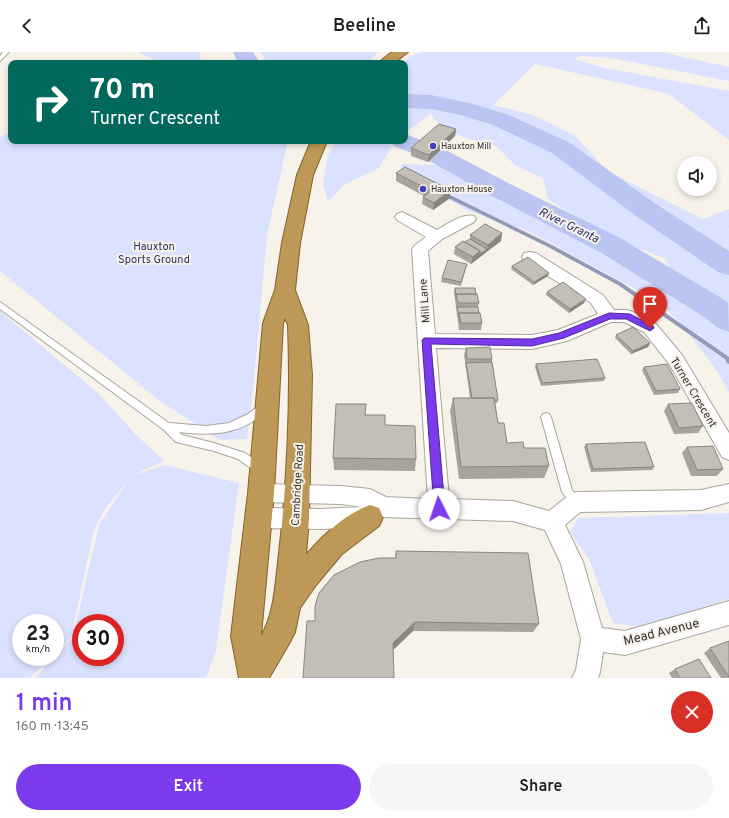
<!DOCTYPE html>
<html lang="en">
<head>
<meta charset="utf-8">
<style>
	body { margin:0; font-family:Overpass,sans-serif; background:#f6f6f6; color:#202124; height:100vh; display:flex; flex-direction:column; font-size:15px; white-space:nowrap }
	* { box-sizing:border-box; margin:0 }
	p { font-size:13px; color:#757577 }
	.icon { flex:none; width:22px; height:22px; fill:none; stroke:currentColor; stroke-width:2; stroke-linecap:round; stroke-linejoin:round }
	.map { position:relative; height:626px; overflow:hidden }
	.details { display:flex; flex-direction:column; background:#fff; flex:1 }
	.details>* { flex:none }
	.guide { position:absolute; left:8px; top:8px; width:400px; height:84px; border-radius:8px; box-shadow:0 2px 6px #0003; background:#00695c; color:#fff; overflow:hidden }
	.buttons { position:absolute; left:677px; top:104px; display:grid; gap:8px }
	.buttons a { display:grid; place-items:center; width:40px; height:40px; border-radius:50%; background:#fff; box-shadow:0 2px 6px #0003; font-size:20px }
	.speed { position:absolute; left:12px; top:562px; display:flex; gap:8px; font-size:20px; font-weight:700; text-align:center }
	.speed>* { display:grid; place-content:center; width:52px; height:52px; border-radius:50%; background:#fff; box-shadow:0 2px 6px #0003; line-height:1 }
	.speed small { font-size:10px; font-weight:400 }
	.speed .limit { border:6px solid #d22; background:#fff; color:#111 }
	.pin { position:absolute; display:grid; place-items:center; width:34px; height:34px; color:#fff; margin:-41px -17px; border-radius:50% 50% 50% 0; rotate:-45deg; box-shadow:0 0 4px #0007 }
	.pin .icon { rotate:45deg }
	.me { position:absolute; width:44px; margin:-22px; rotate:356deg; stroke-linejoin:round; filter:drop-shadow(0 0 3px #0008) }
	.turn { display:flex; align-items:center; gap:14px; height:84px; padding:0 16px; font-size:18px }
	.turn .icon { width:52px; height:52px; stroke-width:2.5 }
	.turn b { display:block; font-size:28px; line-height:34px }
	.round { display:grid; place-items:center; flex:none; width:42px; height:42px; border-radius:21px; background:#f6f6f6 }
	.head { display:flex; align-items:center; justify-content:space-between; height:68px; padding:0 16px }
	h1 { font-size:24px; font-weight:600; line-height:30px; color:#7c3aed }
	.cta { display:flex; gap:8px; margin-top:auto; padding:8px 16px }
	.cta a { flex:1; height:46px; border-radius:24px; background:#7c3aed; color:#fff; font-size:16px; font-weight:600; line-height:46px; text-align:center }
	.cta a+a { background:#f6f6f6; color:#202124 }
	header { display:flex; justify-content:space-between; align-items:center; height:52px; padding:0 16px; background:#fff; font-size:18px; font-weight:600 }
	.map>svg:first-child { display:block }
</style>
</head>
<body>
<header><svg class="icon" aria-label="back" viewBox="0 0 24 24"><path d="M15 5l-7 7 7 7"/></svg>Beeline<svg class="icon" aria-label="share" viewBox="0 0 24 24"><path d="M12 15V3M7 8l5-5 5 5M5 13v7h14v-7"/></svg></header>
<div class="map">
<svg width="729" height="626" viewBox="0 0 729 626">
	<rect width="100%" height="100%" fill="#f7f2ea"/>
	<path fill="#dbe2ff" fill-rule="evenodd" d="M138,0H200L201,11H161Z
		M260,0H379L365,11H268Z
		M421,0H661L729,15V29L611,6L581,4L574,7L605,16L729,39V88L673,45L665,41L535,12L493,53L533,63L574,83L609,120L703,167L729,157V177L724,176L729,178V340L717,319L691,285L663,252L543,187L523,177L466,158L426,134L401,122V112L438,113L461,108L486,131L523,140L586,187L647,222L678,228L664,206L625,191L588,173L548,147L543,126L515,113L496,94L466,86L441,75L431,62L405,81V11H403L409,5Z
		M11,80V89H288L267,183L253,338L247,387L220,388L160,349L0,219V85Z
		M337,89H395L379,116L344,133L328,150L323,131L328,103Z
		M0,259L99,342L136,383L164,409L131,424L165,413L239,431L216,598L206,626H35L73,585L99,473L129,427L104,458L94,478L71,585L55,601V571H21V605H51L30,626H0ZM81,571H115V605H81Z
		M729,461V547L640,575L613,571L589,507L570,480L578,466Z"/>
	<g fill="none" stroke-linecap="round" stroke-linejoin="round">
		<path fill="#9399b7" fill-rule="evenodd" d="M444,142H448L552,193L622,231L729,305V312L727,311L725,307L618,233L548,195L444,144Z"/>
		<path fill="#bbc5f1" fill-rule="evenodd" d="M233,0H253L260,11H238Z
			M405,42L431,43L473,52L509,63L570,91L656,152L729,199V223L718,220L636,164L552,101L493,73L460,63L431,57L405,56Z
			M405,82L442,96L510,132L620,186L728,250L729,280L718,276L706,266L600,200L492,144L424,106L394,94L391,89H405Z"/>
		<defs>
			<path id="service" d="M3,0H9L0,9V4Z
				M0,250L169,371L206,374L229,371L248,362L260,353L263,352L266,353L268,356C266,360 262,362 259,365C236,384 207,383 179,380L182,383L214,391L245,401L264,414L265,417L264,420L260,421L256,420L238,407L214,399L176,390L164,378L0,257Z
				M546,361L549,362L551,365L572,438L581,450L580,453L576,455L572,453L562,440L541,365L543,362Z"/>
			<path id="minor" d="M402,160L437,178C448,172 462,161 474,164L476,167L474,170L442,187L428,199L435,282L532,283L558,278L598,262L591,251L524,209L522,205L524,201L530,200L536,201L603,243L614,258H627L633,260L656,272L682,303L729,381V408L722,405L670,313L644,280L624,270H611L567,289L532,297L436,296L449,447L513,449L549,459L569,443L576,440L701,438L729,432V450L701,458L580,460L565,473L583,510L602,576L625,579L729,549V573L625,603L603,600L600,620L598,626H572L576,618L581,587L561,512L545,478L513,469L383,465L379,463L380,465L377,472L369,475L321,477L258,476L250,473L247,466L250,459L258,456L321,457L362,455L341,452L261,450L254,448L251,441L254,434L261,432L341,434L370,437L386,445L428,447L412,197L415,193L426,185L397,168L395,165L397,162Z"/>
			<path id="trunk" d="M392,0H408L394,11H378Z
				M311,89H327L313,123L300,191L295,238L308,273L312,323L309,467L306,503C323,483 345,462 370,453L379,456L383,465L379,474L342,502L316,533L300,556L295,580L290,590L269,626H239L231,584L248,441L263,271L275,238L282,191L297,123ZM285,266L288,273C291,352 287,432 278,510C275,535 274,562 261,584L274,441L283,271Z"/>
		</defs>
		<use href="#service" stroke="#a9a59e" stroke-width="2"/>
		<use href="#minor" stroke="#a9a59e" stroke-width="2"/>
		<use href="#trunk" stroke="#83642d" stroke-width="2"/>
		<use href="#service" fill="#fff" fill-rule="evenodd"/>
		<use href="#minor" fill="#fff" fill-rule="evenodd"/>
		<use href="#trunk" fill="#be9856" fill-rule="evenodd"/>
	</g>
	<path fill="#a8a49d" d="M456,77L455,84L428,110L411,104V96Z
		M396,121L450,146L433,158L422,152L423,145L424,144L396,129Z
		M502,181L501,189L471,212L454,202L455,195L465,190L470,187V183Z
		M467,212L461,234L441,230L442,226Z
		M512,214L548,224L533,233L511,217Z
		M455,236L476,242L479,251L478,255L479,261L482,271L481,278H459L454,240Z
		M547,240L584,251L569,261L546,243Z
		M616,283L650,291L648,295L631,302L615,286Z
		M466,296L492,307V310L498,348L497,351H495L498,371L507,391L524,396L549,414L544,426L459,427L450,359L453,346H470L464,303Z
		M536,312L605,326L604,329L541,334L535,315Z
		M644,315L680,337L678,341L654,343L642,318Z
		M668,352L703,374L698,381L674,382L664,359Z
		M366,363L385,373L416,407L415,419L334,418L333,406Z
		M586,392L654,415L652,418L591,420L584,395Z
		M687,395L723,417L717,424H691L682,401Z
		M396,499L539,572L533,580L413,579L393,598L315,569L395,506Z
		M729,589V626H721L704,601L710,596Z
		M675,617L711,626H672L669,621Z"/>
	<path fill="#888680" d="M456,77L455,84L428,110L429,103Z
		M450,138V146L433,158L434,151Z
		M502,181L501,189L486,200L488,193Z
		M487,197L486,200L479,206L480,202Z
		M480,199L479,206L471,212L473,205Z
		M549,221L548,224L533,233L534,230Z
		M586,247L584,251L569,261L570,257Z
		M650,291L648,295L631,302L633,299Z
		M415,570L413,579L392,599L393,591Z"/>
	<path fill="#c3bfb7" stroke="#888680" d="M439,72L456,77L429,103L411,96Z
		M405,115L450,138L434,151L423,145L431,139L396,121Z
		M485,172L502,181L488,193L470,183Z
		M470,187L487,197L480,202V199L465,190Z
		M463,189L480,199L473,205L455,195Z
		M528,205L549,221L534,230L512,214Z
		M448,208L467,212L461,230L442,226Z
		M563,230L586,247L570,257L547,240Z
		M455,236H475L476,242H456V245Z
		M456,242H477L479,251H458Z
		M457,255H478L479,261H459V265Z
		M459,261H480L482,271H461Z
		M633,275L650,291L633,299L616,283Z
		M490,295L492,307H467L466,296Z
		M597,307L605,326L542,331L536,312Z
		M492,310L498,348H494V346H472L466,311Z
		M667,312L680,337L656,339L644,315Z
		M453,346H494L498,371H504L507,391L523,390L524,396H545L549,414L461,415Z
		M692,351L703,374L679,376L668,352Z
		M336,352H366L365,363H385V373L415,374L416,407L333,406Z
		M645,390L654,415L593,417L586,392Z
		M713,394L723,417L697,418L687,395Z
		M396,499L528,501L539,572L415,570L393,591L394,626H303L307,569H315V554L319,541L334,523L360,510L379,506H396Z
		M729,589V625L710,596Z
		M699,607L711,626H680L675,617Z"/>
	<path fill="#7c3aed" stroke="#51269a" d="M609,261L630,262L653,274L654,276L650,279L626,267H610L564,286L532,294L431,292L445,457L443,461L439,462L436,461L434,457L422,288L424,286L532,287L559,281Z"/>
	<g fill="#3f43b8" stroke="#f7f2ea" stroke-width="1.5">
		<circle cx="433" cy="94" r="4"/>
		<circle cx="423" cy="137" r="4"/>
	</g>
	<g text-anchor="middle" stroke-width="4" stroke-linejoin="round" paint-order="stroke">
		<g font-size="9" fill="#353330" stroke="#f7f2ea" text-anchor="start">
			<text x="441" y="97">Hauxton Mill</text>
			<text x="431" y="140">Hauxton House</text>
		</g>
		<g font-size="11" fill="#2a3167" stroke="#f7f2ea">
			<text x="154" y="198">Hauxton<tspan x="154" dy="13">Sports Ground</tspan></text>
		</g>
		<g font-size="11" fill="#353330" stroke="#f7f2ea">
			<text transform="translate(424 249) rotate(-94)" y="4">Mill Lane</text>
			<text transform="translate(694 340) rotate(59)" y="4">Turner Crescent</text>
			<text transform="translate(297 433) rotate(-87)" y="4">Cambridge Road</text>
		</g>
		<g font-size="12" font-style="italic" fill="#2b3167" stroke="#f7f2ea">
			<text transform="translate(569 173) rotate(26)" y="4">River Granta</text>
		</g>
		<g font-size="13" fill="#353330" stroke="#f7f2ea">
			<text transform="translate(661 579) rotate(-14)" y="5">Mead Avenue</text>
		</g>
	</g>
</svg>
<div class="buttons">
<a><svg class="icon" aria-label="sound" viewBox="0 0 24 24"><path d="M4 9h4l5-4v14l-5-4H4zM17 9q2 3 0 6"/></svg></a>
</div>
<div class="speed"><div>23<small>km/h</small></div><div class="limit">30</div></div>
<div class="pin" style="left:650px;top:276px;background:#d93025"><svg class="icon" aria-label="arrive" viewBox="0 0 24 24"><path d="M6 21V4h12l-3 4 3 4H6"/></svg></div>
<svg class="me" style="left:439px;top:457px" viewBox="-20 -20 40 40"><circle r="19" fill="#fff"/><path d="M0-13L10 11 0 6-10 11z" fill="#7c3aed"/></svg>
<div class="guide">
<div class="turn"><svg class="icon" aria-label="right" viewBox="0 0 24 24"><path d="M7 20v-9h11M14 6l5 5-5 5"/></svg><div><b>70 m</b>Turner Crescent</div></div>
</div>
</div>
<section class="details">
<div class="head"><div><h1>1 min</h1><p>160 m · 13:45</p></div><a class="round" style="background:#d93025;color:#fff"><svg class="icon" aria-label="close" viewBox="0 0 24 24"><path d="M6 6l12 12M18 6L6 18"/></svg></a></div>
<div class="cta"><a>Exit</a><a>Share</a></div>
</section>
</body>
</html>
